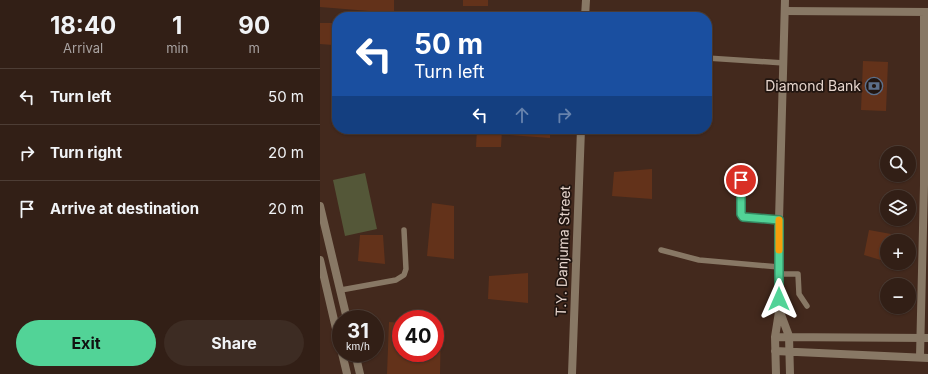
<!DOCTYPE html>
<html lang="en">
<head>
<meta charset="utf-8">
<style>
	body { margin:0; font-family:Inter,sans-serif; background:#3d2c23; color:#f1f3f6; height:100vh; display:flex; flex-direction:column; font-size:15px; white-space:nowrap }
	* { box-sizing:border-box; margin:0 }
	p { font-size:13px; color:#a8a2a1 }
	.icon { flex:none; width:22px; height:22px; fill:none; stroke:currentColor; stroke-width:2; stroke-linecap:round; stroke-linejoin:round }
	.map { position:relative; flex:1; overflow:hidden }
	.sheet { display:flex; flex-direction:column; background:#321f16; width:320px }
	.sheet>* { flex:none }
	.banner { position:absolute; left:12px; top:12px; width:380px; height:122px; border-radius:16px; box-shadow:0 1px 3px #0004,0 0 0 1px #4d3d35; background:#1a4fa0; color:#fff; overflow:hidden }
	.buttons { position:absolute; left:560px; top:146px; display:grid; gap:8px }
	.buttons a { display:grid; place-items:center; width:36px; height:36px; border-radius:50%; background:#321f16; box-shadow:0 1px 3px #0004,0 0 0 1px #4d3d35; font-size:20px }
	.speed { position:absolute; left:12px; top:310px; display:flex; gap:8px; font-size:20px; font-weight:700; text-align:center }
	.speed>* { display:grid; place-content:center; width:52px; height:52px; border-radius:50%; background:#321f16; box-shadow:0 1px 3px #0004,0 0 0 1px #4d3d35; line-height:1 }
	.speed small { font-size:10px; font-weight:400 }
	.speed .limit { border:6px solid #d22; background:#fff; color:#111 }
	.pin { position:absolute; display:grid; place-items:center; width:34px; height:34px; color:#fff; margin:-17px; border:2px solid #fff; border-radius:50%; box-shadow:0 1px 4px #0007 }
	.me { position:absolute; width:44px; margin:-22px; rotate:0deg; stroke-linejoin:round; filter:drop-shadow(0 0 3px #0008) }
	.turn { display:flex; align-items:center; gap:14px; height:84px; padding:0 16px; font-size:18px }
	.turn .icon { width:52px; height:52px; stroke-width:2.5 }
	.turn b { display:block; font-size:28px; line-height:34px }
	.lanes { display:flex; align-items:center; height:38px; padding:0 16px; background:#0003; justify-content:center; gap:20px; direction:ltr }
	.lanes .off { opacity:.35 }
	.eta { display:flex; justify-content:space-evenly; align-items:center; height:68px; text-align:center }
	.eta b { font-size:24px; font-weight:700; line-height:28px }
	.button { display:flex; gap:8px; margin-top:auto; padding:8px 16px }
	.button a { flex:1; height:46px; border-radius:24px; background:#52d397; color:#111; font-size:16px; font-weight:700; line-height:46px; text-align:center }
	.button a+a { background:#3d2c23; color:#f1f3f6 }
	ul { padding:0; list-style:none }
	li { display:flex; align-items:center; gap:12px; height:56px; padding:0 16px; border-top:1px solid #4d3d35 }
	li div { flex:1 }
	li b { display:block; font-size:15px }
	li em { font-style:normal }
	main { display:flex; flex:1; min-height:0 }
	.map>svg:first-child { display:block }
</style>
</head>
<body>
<main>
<section class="sheet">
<div class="eta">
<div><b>18:40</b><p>Arrival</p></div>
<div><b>1</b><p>min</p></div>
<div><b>90</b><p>m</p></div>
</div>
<ul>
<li><svg class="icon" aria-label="left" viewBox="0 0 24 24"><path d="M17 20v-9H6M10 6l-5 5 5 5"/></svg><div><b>Turn left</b></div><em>50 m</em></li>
<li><svg class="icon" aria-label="right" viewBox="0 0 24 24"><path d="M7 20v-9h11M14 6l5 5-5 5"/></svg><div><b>Turn right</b></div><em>20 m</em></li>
<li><svg class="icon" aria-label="arrive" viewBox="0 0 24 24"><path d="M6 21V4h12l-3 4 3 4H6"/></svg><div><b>Arrive at destination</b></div><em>20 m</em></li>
</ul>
<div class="button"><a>Exit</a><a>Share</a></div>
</section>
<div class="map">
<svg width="608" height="374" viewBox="0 0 608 374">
	<rect width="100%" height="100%" fill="#43291d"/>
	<path fill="#545738" d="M45,173L57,229L25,236L13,180Z"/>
	<path fill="#63321a" d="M0,0H74V13L0,7Z
		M143,0H168V6H143Z
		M0,23H17V79L11,80L13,45L0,44Z
		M543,61L568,62L566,111L541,110Z
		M157,129H182L181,147H156Z
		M190,129H230V138L189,135Z
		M332,169V199L292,196L294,172Z
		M112,203L134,206V259L107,256Z
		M549,230L571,234L569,241H567L564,261L544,255Z
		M40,235H63L65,264L38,261Z
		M208,273V303L168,299L169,276Z
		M69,322L81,323V353H115V324H121L120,374H67Z"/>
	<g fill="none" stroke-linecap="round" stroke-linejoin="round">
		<path stroke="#887865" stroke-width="5.5" d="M387,58L464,63
			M421,180V214L423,217L459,220
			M341,250L379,260L459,267
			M459,274H478L479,294L487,306
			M21,290L76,280L84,275L86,269L84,230"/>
		<path stroke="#887865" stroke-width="8" d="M465,11L608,12
			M265,17L266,0
			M600,357L604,185V12
			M252,374L261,129"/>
		<path stroke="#887865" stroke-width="8" d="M0,206L27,319
			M0,260L21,350
			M460,312L469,336L470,374
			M455,337L608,338
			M455,351L608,358
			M22,353L27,374
			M35,353L40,374
			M456,374L455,337L459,312V220L465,0"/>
	</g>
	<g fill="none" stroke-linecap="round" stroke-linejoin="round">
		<defs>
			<path id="route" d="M421,180V214L423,217L459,220V299"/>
		</defs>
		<use href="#route" stroke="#358962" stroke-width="10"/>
		<use href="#route" stroke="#52d397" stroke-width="7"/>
		<path stroke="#f59e0b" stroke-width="7" d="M459,220V250"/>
	</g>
	<defs>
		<symbol id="bank-ring" viewBox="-11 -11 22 22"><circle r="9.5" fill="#211510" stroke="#5c6f8a" stroke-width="1.5"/><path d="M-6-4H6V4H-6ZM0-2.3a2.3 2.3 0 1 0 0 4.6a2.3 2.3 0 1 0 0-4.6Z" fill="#5c6f8a"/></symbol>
	</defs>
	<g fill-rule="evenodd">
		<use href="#bank-ring" x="544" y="76" width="20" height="20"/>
	</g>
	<g text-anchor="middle" stroke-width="3.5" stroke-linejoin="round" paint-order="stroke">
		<g font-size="14" fill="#e6d5cd" stroke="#211510" text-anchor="end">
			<text x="541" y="91">Diamond Bank</text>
		</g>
		<g font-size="14" fill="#e6d5cd" stroke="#211510">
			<text transform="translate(243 251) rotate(-88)" y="5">T.Y. Danjuma Street</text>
		</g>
	</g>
</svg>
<div class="buttons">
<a><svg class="icon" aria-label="search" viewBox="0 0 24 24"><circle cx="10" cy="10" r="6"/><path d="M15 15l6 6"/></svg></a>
<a><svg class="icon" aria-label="layers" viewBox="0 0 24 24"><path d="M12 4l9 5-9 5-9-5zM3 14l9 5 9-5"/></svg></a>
<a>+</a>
<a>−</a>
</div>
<div class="speed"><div>31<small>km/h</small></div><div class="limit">40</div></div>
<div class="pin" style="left:421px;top:180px;background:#d93025"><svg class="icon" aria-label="arrive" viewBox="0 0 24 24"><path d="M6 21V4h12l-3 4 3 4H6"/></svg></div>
<svg class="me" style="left:459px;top:299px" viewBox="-20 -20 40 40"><path d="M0-17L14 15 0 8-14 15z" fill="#52d397" stroke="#fff" stroke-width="4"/></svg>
<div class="banner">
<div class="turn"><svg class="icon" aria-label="left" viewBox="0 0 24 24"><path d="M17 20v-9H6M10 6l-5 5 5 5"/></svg><div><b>50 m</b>Turn left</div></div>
<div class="lanes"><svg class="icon" aria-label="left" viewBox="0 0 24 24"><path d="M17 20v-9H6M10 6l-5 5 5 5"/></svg><svg class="icon off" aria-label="ahead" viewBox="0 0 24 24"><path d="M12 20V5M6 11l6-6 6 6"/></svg><svg class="icon off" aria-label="right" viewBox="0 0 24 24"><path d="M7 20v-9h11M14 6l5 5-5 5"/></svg></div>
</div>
</div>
</main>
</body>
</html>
